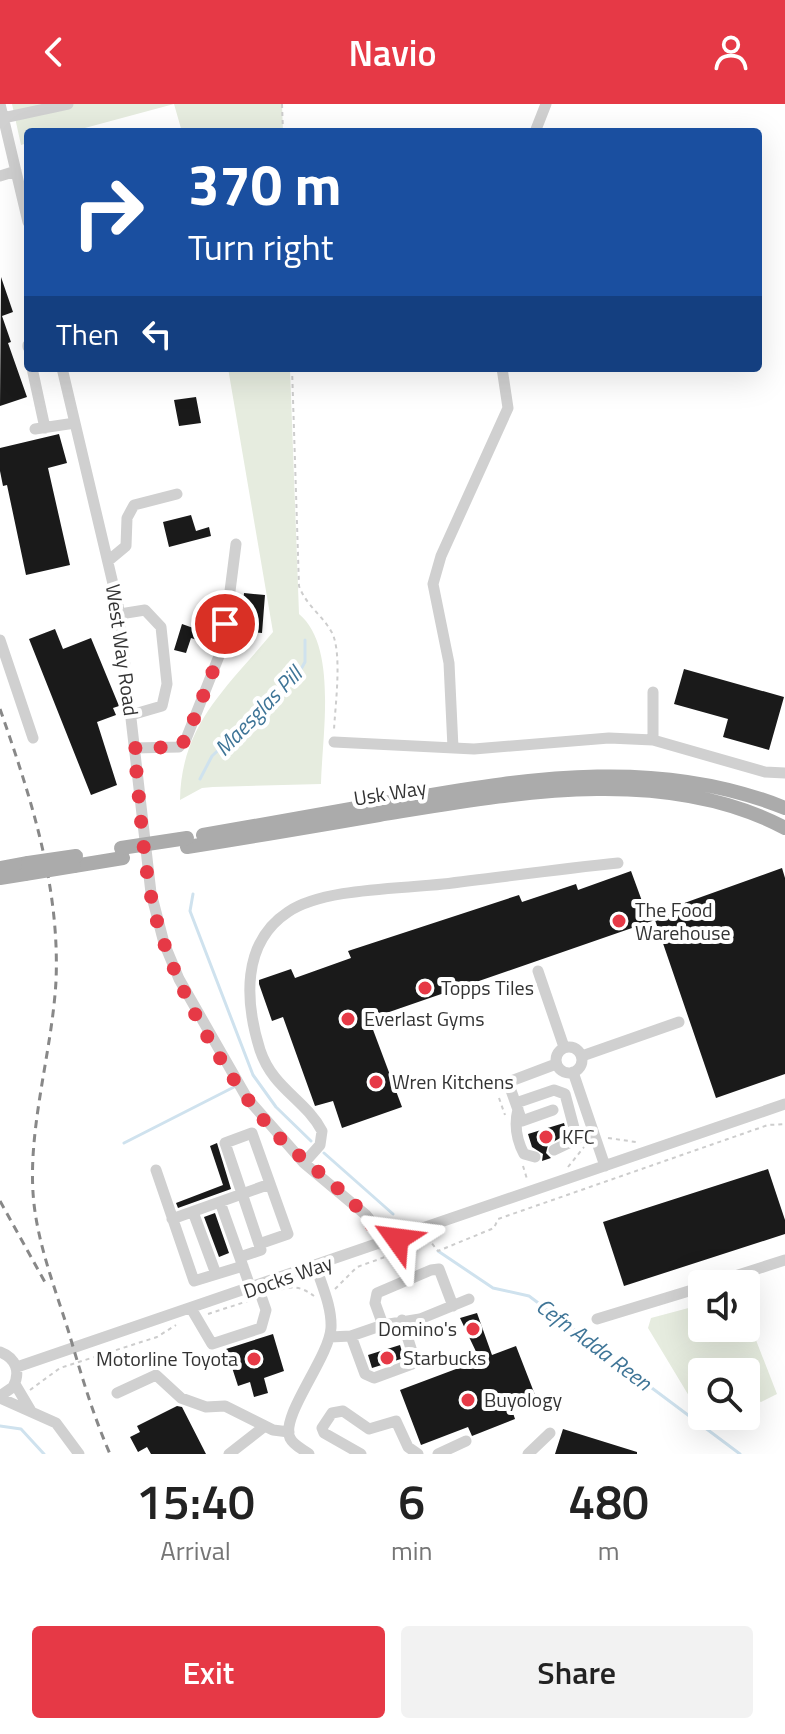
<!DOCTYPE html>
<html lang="en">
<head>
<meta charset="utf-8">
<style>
	body { margin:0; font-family:"Titillium Web",sans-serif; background:#f2f2f2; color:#222; height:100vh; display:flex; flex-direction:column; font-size:30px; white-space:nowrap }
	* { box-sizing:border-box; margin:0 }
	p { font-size:26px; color:#767676 }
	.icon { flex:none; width:44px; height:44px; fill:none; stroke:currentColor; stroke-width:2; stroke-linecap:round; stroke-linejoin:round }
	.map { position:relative; height:1350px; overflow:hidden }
	.panel { display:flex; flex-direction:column; background:#fff; flex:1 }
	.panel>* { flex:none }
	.hud { position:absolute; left:24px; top:24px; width:738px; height:244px; border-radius:8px; box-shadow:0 8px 32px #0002; background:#1a4fa0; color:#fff; overflow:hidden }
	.tools { position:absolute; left:688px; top:1166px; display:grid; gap:16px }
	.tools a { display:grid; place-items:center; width:72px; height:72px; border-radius:8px; background:#fff; box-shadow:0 8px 32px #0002; font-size:40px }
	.pin { position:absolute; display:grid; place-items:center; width:68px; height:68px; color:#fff; margin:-34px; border:4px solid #fff; border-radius:50%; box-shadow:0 2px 8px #0007 }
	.me { position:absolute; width:88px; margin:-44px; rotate:301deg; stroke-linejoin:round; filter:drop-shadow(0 0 6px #0008) }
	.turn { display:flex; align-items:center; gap:28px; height:168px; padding:0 32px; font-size:36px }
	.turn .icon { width:104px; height:104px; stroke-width:2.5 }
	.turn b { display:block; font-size:56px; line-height:68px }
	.then { display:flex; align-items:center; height:76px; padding:0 32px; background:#0003; gap:16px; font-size:30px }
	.eta { display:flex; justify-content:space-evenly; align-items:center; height:136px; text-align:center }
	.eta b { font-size:48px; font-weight:600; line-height:56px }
	.primary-button { display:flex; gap:16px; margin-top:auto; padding:16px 32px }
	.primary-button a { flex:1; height:92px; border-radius:8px; background:#e63946; color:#fff; font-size:32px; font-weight:600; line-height:92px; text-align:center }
	.primary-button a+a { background:#f2f2f2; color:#222 }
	header { display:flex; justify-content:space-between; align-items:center; height:104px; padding:0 32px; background:#e63946; color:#fff; font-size:36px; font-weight:600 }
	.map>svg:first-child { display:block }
</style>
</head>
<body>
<header><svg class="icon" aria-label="back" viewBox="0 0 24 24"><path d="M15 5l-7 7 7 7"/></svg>Navio<svg class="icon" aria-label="person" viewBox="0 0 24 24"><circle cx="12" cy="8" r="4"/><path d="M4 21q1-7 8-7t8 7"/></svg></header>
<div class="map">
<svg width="785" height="1350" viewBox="0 0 785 1350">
	<rect width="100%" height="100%" fill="#fff"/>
	<path fill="#e6ecdf" d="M12,0H282L283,28H182L174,0L70,28H28V39L21,41Z
		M228,264H290L299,510C338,542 322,632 321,680L213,683L202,684L180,696C181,620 228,583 273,528Z
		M696,1202L702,1224H746L747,1213L777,1290L761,1298L746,1291V1268H702V1291L689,1292L648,1224L651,1214Z"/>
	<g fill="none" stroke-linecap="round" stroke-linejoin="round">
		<path stroke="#cfe2ee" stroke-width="3" d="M200,675L212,652L296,574L305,558V536
			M193,790L190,807L253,971L276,1003L311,1037
			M124,1039L236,982
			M324,1049L393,1110
			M438,1147L493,1184L529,1192L740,1350
			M0,1322L21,1325L44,1350"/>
	</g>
	<path fill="#1a1a1a" d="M1,173L13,208L2,212L11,238L8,239L27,293L0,302Z
		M196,293L201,319L179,322L174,296Z
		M59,330L67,359L48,364L70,461L26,471L7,381L3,382L0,367V344Z
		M191,411L196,427L209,423L211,432L169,443L163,418Z
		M244,489L265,491L262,529L240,527Z
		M205,507L216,511L207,539L191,534L186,549L174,546L182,520L199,526Z
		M55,525L63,545L91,534L119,602L113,604L116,611L97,618L117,681L91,691L29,535Z
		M684,565L784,593L769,646L723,633L728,615L674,600Z
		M782,764L785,774V970L716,994L655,816L369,915L402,1003L342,1024L333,997L315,1002L283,913L272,917L259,880V876L291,865L295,874L351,854L348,847L519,791L522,798L576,780L578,786L631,767L646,808L660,803L662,807Z
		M564,1019L567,1030L548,1041L546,1049L551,1054L542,1057L543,1050L532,1043L528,1030Z
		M217,1039L231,1085L178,1104L176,1099L223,1081L210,1042Z
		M768,1065L785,1116V1130L624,1182L603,1118Z
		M215,1109L229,1149L219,1153L204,1113Z
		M477,1209L492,1251L516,1242L537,1296L512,1306L515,1315L472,1332L468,1323L421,1341L400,1286L480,1256L460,1214Z
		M273,1230L284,1267L264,1274L268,1289L254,1293L250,1278L238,1282L226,1245Z
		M400,1241L404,1254L372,1264L368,1251Z
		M177,1302L182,1303L206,1350H151L147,1343L138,1348L130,1333L140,1328L137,1322Z
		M563,1325L637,1348V1350H555Z"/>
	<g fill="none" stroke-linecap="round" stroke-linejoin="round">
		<path stroke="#cdcdcd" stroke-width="2" stroke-dasharray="4 4" stroke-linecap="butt" d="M282,0L283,28
			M292,264L299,482C306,501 321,510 331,527C343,546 335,603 334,626
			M499,994L505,1011
			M608,1034L636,1038
			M523,1062L527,1075
			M568,1063L584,1043
			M335,1185L357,1163L430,1137L438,1147L494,1124L498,1115L768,1021L785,1020
			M273,1188C291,1182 299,1181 314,1192
			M208,1210L248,1197
			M30,1286L60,1264L157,1233L176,1221"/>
		<path stroke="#d0d0d0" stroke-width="11" d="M0,0L28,118
			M3,14L68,0
			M535,28L546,0
			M0,72L16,67
			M28,241V243
			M32,264L45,324
			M62,264L118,501L151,789L164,839L179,875L247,994L304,1059L366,1111L375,1122L381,1140
			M35,325L75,319
			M108,457L126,442L127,414L134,401L177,390
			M120,510L145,506L161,523L167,580L162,602L131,611
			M0,536L33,634
			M653,636V588
			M334,638L474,645L609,634L653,636L765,668L785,669
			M134,644L179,643L186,635L223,542L236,440
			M453,644L449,559L433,480L441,452L508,304L502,264
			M538,867L564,943
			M556 956a13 13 0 1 1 26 0a13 13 0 1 1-26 0Z
			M582,952L679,918
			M573,968L605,1062
			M508,978L522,1017L553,1006
			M495,983L556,960
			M516,999L554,986L565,990L577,1035L554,1046
			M518,1005C514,1021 516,1035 524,1050L535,1053
			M252,1029L288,1130L259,1140L225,1039Z
			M304,1059L320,1041L322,1027C305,995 273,985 260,946C245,898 241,839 288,808C323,784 401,785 443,780C502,773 560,765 618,759
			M156,1066L194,1177L243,1162
			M220,1098L251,1185
			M193,1108L216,1170
			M172,1115L270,1080
			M240,1153L261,1146L259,1140
			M710,1180L785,1156
			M192,1206L212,1240L261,1224L266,1206L258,1183
			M597,1215L702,1183
			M383,1221L375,1199L377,1189L431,1166L439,1165L453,1202
			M351,1232L365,1270L374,1274L412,1260L414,1254L402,1216
			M330,1233L351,1232L383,1221L420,1215L469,1195
			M0,1248C16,1254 21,1268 13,1283L0,1292
			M17,1263L785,1000
			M15,1280L31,1307
			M117,1289L156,1271L181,1294L206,1303L225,1302L273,1326L289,1328
			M0,1294L56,1319L79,1350
			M229,1350L265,1322
			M309,1350C303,1345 294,1342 290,1334C280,1312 329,1254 331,1224C332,1203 322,1182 316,1163
			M361,1350L324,1329L322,1324L332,1309L343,1307L369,1325L396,1317L408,1343L418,1350
			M438,1350L466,1337
			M528,1350L550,1329"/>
		<path stroke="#ababab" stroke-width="14" d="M203,731C271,719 339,707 407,695C534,673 662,654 785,704
			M187,743C251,733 315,722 379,711C508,690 663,659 785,724
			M74,762L123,754
			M0,764L28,759
			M0,774L25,770"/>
		<path stroke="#888" stroke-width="3" stroke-dasharray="8 6" stroke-linecap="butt" d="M0,605C31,694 60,782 56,877C52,950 26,1028 34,1100C39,1144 56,1187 69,1229C81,1270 93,1311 110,1350
			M0,1097L46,1180"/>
		<path stroke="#ababab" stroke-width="14" d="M121,744L187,734
			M28,759L76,752
			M25,770L74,762"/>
	</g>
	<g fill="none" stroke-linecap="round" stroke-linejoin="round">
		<path stroke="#e63946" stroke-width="14" stroke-dasharray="0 25.2" d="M225,520L223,542L186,635L179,643L134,644C140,696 142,751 153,802C170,875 223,970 273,1027C305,1062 366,1097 381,1140L397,1135"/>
	</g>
	<g fill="#e63946" stroke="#fff" stroke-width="3">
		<circle cx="619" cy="817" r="8"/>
		<circle cx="425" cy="884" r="8"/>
		<circle cx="348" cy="915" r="8"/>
		<circle cx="376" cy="978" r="8"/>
		<circle cx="546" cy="1033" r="8"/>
		<circle cx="473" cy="1225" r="8"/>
		<circle cx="387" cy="1254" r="8"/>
		<circle cx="254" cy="1255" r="8"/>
		<circle cx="468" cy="1296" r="8"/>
	</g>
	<g text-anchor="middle" stroke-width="8" stroke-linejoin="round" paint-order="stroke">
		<g font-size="20" fill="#333" stroke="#fff">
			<text transform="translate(122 546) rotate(82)" y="7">West Way Road</text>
			<text transform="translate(390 689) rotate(-9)" y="7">Usk Way</text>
			<text transform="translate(288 1173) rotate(-19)" y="7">Docks Way</text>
		</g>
		<g font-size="20" fill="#333" stroke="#fff" text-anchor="start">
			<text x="635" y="813">The Food<tspan x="635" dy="23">Warehouse</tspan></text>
			<text x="441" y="891">Topps Tiles</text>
			<text x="364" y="922">Everlast Gyms</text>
			<text x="392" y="985">Wren Kitchens</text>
			<text x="562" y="1040">KFC</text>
			<text x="457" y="1232" text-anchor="end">Domino's</text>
			<text x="403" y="1261">Starbucks</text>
			<text x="238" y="1262" text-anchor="end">Motorline Toyota</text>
			<text x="484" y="1303">Buyology</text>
		</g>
		<g font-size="22" font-style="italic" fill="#3f7597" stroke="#fff">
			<text transform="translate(258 607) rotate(-46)" y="8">Maesglas Pill</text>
			<text transform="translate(594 1240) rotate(37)" y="8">Cefn Adda Reen</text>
		</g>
	</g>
</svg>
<div class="tools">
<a><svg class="icon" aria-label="sound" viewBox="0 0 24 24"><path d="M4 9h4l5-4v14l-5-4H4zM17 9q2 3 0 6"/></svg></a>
<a><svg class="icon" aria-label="search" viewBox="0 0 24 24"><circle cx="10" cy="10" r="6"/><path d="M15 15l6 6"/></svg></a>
</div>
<div class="pin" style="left:225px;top:520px;background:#d93025"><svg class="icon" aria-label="arrive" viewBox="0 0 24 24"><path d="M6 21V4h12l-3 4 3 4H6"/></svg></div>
<svg class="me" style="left:397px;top:1135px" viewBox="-20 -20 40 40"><path d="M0-17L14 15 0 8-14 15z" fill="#e63946" stroke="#fff" stroke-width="4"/></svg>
<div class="hud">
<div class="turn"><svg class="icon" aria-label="right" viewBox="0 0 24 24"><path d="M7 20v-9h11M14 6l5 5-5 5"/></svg><div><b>370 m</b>Turn right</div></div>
<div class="then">Then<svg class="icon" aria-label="left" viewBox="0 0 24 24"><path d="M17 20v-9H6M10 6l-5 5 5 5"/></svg></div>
</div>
</div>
<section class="panel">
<div class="eta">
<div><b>15:40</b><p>Arrival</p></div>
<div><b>6</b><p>min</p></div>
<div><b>480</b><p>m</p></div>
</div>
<div class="primary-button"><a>Exit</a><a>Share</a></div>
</section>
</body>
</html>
